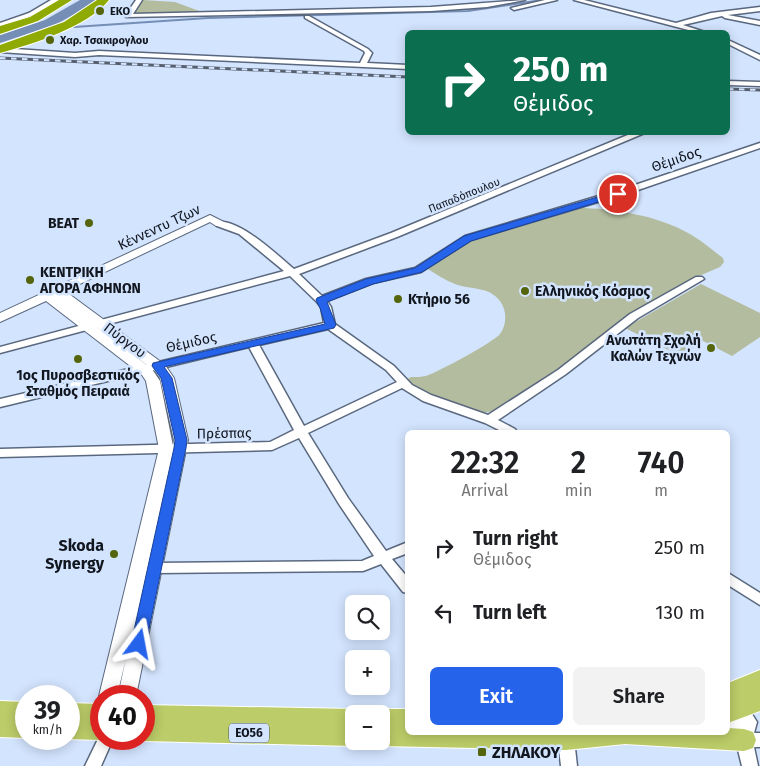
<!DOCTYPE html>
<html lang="en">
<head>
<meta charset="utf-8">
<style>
	body { margin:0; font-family:"Fira Sans",sans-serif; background:#f2f2f2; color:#202124; height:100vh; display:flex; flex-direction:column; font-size:19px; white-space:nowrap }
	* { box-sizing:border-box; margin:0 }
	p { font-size:16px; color:#757577 }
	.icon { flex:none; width:28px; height:28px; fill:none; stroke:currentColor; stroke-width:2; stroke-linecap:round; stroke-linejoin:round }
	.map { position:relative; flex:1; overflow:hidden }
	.side { position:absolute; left:405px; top:430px; width:325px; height:305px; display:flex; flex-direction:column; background:#fff; border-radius:8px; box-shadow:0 2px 12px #0003 }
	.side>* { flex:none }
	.guide { position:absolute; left:405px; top:30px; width:325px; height:105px; border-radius:8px; box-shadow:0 2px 12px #0003; background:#0b6e4f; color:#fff; overflow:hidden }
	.tools { position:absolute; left:345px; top:595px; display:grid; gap:10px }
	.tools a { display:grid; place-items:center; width:45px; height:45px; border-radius:8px; background:#fff; box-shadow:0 2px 12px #0003; font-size:25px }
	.speed { position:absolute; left:15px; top:685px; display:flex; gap:10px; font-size:25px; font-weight:700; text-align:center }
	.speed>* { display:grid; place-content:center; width:65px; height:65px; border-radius:50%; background:#fff; box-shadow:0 2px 12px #0003; line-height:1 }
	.speed small { font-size:12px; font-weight:400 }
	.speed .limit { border:8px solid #d22; background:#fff; color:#111 }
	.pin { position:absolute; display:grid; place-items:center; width:42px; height:42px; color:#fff; margin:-21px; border:2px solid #fff; border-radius:50%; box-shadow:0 1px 5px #0007 }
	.me { position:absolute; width:55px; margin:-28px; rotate:13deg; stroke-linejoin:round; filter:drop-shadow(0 0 4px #0008) }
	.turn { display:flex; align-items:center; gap:18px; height:105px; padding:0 25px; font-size:22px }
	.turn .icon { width:65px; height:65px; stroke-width:2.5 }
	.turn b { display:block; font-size:35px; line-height:42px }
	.eta { display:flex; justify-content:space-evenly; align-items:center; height:85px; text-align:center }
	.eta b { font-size:30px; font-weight:600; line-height:35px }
	.button { display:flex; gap:10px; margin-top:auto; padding:10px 25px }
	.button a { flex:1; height:58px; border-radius:8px; background:#2563eb; color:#fff; font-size:20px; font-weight:600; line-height:58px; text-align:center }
	.button a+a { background:#f2f2f2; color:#202124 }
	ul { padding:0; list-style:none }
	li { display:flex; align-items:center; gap:15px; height:65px; padding:0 25px }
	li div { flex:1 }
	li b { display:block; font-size:19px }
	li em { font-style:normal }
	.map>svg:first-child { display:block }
</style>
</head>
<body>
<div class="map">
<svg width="760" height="766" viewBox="0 0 760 766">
	<rect width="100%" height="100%" fill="#d3e4fe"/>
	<path fill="#b3bc9e" d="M143,0L175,2L202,12H226L132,15Z
		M479,7L486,9L434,12L203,15Z
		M578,208C612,208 659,216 688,233C701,240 712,250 723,258L724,262L720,267L692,279L629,314L573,359L501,410L482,413L473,411L431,396L406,380L411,377C417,377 421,377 426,376C440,371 492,343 500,334C507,325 507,310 500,301C489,286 470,290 455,284C445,280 436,274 428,269L465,242Z
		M701,284L760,313V337L732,356L703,341L680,356L625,328Z"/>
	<path fill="#758eb6" d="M80,0H99L57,24L0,43V35L45,20Z"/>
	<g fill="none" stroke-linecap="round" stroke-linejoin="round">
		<path stroke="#758eb6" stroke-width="2" d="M74,27L208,18L468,11L542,0"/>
		<defs>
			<path id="minor" d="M51,0H59L33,15L0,27V23L29,13Z
				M136,0H142L133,14L431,7L525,0L487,7L431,11L126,17L125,16Z
				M545,0H557L514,10L511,8Z
				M574,0H584L676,23L711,13L760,7V11L728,15L760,21V25L725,18L722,16L683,25L705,32H696Z
				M305,16H309L368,49L372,53L367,63L408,65V69L99,55L75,57L0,52V48L75,53L99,51L360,63L365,53L364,51L305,18Z
				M728,40L760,55V60L728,44Z
				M728,81L760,82V86L728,85Z
				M635,132H647L397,237L299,274L322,296L366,279L415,268L465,236L632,186L760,143V148L638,190L471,240L421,272L373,283L327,301L331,307L335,324L394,366L412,385L431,395L488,415L558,370L630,314L696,277H702L704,279L638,318L566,374L498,420L515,429L517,432H503L485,423L423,401L402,388L308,433L348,498L386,551L408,542V553L392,559L408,578V593L403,592L381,564L363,571L156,573L151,572L149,568L151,564L156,563L362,561L374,556L339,504L299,438L272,450L0,457V449L270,442L294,430L249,347L0,407V399L324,323L321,307L317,302L290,276L0,353V347L284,271L239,234L217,226V222C239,218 277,255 294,269L391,233ZM328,329L386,370L397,382L304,426L259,345Z
				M728,573L760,593V605L728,585Z
				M738,698L743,700L757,722L754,733H760V747H754L758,766H742L736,742L728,728V708L733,710L730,705L733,700Z
				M567,732L572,734L574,739L577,766H561L558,739L560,734Z
				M101,733V739H113L101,766H85Z"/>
			<path id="tertiary" d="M210,215L224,222V226H216L210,222L65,291L165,365L174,378L188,440L136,696H118L126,658L117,696H101V701L99,696L159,449L146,381L142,375L46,301L0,322V313ZM74,310L155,371L160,378L174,440L173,446L160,381L152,369Z"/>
			<path id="primary" d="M760,670V711L728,723V683Z
				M0,701L26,702V738L0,737Z
				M69,703L101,704V739H104L101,740L66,739H69Z
				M144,705L354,709L364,714H354V741H363L354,746L144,741L139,739H144Z
				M381,709H408V732H728V728L744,729L753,732L756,740L753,748L744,751L625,744L566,750L381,746L372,741H381V714H371Z"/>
			<path id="motorway" d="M59,0H72L38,21L0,34V26L30,17Z
				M97,0H109C87,27 33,44 0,53V45L64,22Z"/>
		</defs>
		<use href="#minor" stroke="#5a687f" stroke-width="3"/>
		<use href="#tertiary" stroke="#5a687f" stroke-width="2"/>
		<use href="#primary" stroke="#fff" stroke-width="2"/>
		<use href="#motorway" stroke="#fff" stroke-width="2"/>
		<use href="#minor" fill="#fff" fill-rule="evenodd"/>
		<use href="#tertiary" fill="#fff" fill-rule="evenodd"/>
		<use href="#primary" fill="#bccc68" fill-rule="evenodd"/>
		<use href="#motorway" fill="#8faa03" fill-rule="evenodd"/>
		<defs>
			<path id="rail" d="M0,58L408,77
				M728,89L760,90"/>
		</defs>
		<use href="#rail" stroke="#57606f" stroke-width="3"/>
		<use href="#rail" stroke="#d3e4fe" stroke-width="2" stroke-dasharray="5.5" stroke-linecap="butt"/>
	</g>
	<path fill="#2563eb" stroke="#184099" d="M618,191L621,192V195L471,241L422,272L373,284L327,302L336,325L334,328L164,367L172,378L187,440L186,448L146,644L144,649L139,650L133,649L131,644L174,448L175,440L161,378L152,366L153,363L325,324L320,308L316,300L317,298L366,279L415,268L464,236Z"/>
	<g fill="#54650c" stroke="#d3e4fe" stroke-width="2">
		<circle cx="100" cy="11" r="5"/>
		<circle cx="50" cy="40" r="5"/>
		<circle cx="89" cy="223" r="5"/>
		<circle cx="30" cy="280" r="5"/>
		<circle cx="525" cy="291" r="5"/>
		<circle cx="398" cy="299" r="5"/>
		<circle cx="711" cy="348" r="5"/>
		<circle cx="78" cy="359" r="5"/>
		<circle cx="114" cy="554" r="5"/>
		<rect x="477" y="747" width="10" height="10" rx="2.5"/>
	</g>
	<g text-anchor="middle" stroke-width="5" stroke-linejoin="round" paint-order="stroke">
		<g font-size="11" font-weight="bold" fill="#11161f" stroke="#d3e4fe" text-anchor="start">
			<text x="110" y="15">EKO</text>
			<text x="60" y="44">Χαρ. Τσακιρογλου</text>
		</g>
		<g font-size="11" fill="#11161f" stroke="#d3e4fe">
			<text transform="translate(464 195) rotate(-22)" y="4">Παπαδόπουλου</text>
		</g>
		<rect fill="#d3e4fe" stroke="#4b5462" stroke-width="1" x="229" y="723.5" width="40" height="19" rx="4"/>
		<g font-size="12" font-weight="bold" fill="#11161f">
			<text x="249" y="737">ΕΟ56</text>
		</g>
		<g font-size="14" fill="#11161f" stroke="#d3e4fe">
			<text transform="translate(676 159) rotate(-19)" y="5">Θέμιδος</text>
			<text transform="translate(159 227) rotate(-25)" y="5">Κέννεντυ Τζων</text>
			<text transform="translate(125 340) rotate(37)" y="5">Πύργου</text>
			<text transform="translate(191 342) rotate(-13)" y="5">Θέμιδος</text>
			<text transform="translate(224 433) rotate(-1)" y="5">Πρέσπας</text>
		</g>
		<g font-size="14" font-weight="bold" fill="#11161f" stroke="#d3e4fe" text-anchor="start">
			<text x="79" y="228" text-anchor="end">ΒΕΑΤ</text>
			<text x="40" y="277">ΚΕΝΤΡΙΚΗ<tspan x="40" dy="16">ΑΓΟΡΑ ΑΦΗΝΩΝ</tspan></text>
			<text x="535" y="296">Ελληνικός Κόσμος</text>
			<text x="408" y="304">Κτήριο 56</text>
			<text x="701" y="345" text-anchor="end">Ανωτάτη Σχολή<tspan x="701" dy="16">Καλών Τεχνών</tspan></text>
			<text x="78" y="380" text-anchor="middle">1ος Πυροσβεστικός<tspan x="78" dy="16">Σταθμός Πειραιά</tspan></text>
		</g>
		<g font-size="16" font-weight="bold" fill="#11161f" stroke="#d3e4fe" text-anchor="end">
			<text x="104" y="551">Skoda<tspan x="104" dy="18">Synergy</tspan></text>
			<text x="492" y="758" text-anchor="start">ΖΗΛΑΚΟΥ</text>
		</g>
	</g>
</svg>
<div class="tools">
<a><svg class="icon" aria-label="search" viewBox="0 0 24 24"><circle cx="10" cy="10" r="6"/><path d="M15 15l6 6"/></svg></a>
<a>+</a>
<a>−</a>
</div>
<div class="speed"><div>39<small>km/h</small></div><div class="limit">40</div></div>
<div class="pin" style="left:618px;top:194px;background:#d93025"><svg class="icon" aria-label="arrive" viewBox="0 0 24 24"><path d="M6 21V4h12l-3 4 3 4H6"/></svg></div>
<svg class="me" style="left:139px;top:644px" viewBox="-20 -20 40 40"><path d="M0-17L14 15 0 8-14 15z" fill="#2563eb" stroke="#fff" stroke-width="4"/></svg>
<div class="guide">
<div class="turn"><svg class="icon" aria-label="right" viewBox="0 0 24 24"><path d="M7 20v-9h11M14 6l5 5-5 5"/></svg><div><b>250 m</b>Θέμιδος</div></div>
</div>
<section class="side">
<div class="eta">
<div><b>22:32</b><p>Arrival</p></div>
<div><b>2</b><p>min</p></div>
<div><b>740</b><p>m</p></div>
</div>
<ul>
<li><svg class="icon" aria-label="right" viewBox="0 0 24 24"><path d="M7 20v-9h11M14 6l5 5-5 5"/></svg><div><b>Turn right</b><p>Θέμιδος</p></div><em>250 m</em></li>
<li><svg class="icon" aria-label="left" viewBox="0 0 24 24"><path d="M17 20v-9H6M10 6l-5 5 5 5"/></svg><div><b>Turn left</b></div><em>130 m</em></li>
</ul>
<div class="button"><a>Exit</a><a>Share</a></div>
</section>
</div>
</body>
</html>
